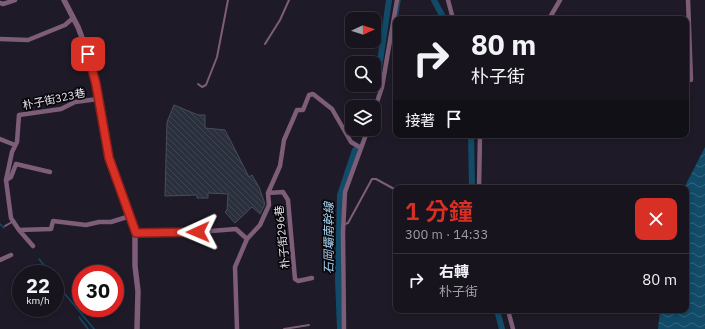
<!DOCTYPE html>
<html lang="zh-TW">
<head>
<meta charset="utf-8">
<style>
	body { margin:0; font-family:"IBM Plex Sans","Noto Sans TC",sans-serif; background:#201d26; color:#f1f3f6; height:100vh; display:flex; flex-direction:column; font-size:15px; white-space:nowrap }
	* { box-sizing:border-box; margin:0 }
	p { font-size:13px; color:#9e9ea4 }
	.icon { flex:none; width:22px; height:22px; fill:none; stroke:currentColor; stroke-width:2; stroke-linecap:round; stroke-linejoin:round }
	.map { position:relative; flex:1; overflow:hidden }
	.details { position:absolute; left:393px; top:185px; width:296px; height:128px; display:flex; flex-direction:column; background:#17141d; border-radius:8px; box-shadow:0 2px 6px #0003,0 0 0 1px #36333b }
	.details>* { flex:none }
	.hud { position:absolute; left:393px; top:16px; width:296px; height:122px; border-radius:8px; box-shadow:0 2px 6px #0003,0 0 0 1px #36333b; background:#17141d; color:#f1f3f6; overflow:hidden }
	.needle { width:26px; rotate:87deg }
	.fabs { position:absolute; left:345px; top:12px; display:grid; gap:8px }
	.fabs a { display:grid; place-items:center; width:36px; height:36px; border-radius:8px; background:#17141d; box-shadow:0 2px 6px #0003,0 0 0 1px #36333b; font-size:20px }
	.speed { position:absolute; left:12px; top:265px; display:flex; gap:8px; font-size:20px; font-weight:700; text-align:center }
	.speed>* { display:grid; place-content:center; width:52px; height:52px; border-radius:50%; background:#17141d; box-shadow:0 2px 6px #0003,0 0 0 1px #36333b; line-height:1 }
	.speed small { font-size:10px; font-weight:400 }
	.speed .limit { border:6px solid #d22; background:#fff; color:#111 }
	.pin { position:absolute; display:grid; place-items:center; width:34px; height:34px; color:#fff; margin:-17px; border-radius:8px; box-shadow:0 2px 6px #0006 }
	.me { position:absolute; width:44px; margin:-22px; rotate:269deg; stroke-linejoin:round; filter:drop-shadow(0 0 3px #0008) }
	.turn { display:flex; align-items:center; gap:14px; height:84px; padding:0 12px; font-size:18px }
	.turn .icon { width:52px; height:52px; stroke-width:2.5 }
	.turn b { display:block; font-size:28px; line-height:34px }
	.then { display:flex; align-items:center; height:38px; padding:0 12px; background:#0003; gap:8px; font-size:15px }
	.round { display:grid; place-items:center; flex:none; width:42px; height:42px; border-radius:8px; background:#201d26 }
	.headline { display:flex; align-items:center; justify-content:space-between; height:68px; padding:0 12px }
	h1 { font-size:24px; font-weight:600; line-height:30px; color:#d93025 }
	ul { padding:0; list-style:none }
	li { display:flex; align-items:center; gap:12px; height:52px; padding:0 12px; border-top:1px solid #36333b }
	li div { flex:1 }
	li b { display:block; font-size:15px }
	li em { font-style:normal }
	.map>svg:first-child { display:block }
</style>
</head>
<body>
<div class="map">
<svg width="705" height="329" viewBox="0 0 705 329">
	<defs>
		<pattern id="water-waves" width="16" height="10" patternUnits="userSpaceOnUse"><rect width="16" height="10" fill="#114b68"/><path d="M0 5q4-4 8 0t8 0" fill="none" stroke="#34657e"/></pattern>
		<pattern id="building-back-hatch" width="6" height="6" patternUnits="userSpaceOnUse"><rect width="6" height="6" fill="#2a303d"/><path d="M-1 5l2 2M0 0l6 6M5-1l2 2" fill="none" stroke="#3f4450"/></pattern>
	</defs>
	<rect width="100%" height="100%" fill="#1f1a27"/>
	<path fill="url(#water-waves)" d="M705,147V329H658L660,310H686V188H684Z"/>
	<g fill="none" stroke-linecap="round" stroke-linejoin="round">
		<path stroke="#114b68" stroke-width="1.5" d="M397,19L400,0
			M393,29L396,24
			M0,224L4,228
			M39,259L51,274
			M55,282L94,329
			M79,317L88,329"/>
		<path stroke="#114b68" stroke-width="6" d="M434,0L444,19
			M376,89L389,0
			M471,135L472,188
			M497,310L502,329
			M340,329L338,280L340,195L355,150"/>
	</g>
	<path fill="url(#building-back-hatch)" stroke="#484d5c" d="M174,105L198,115H205V128L225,130L249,177L252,175L259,187L265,204L260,214L252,207L235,223L225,212L227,210L228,194L208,193V198H197V195L165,196L167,122Z"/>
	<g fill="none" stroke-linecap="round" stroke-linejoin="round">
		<path stroke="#7d5d77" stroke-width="2" d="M265,44L280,20L289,0
			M198,84L202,87L206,85L217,57L228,0
			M345,224L348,223L372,179H376L396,190
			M5,226L12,222
			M284,329L309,325"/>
		<path stroke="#7d5d77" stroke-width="4.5" d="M448,0L453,19
			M688,0L691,80
			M0,3L3,4L15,0
			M549,19L560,0
			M0,39L28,40L65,25L73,18
			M98,99L75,102L61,109L19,115L17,142L12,152L6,180L11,218L19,230L51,229L53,221L86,225L99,222H111L130,216
			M374,111L382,87L397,0
			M0,139L15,145
			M6,180L11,177L16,164L50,172
			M479,188L480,135
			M268,193L280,166L284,140L297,110H303L309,95L313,94L332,109L351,142L361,148
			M19,230L33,246
			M136,233L198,232L236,229L247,239L260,225L269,205L268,193L283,192L288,200L295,279L298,281L312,278
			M0,260L11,255
			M508,310L513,329
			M237,329L235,267L247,239
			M344,329L343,232L345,192L368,129"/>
		<path stroke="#7d5d77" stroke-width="5.5" d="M64,0L78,27L92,64L109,158L135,228V266L138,291L137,329"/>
	</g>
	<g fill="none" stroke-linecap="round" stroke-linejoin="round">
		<defs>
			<path id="route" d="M88,54L96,84L109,158L136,233L198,232"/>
		</defs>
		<use href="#route" stroke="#8d1f18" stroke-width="10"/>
		<use href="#route" stroke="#d93025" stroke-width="7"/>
	</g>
	<g text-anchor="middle" stroke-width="3.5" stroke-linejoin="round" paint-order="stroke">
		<g font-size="11" fill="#eae7f0" stroke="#08060b">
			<text transform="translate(54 99) rotate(-12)" y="4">朴子街323巷</text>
			<text transform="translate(282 237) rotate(-96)" y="4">朴子街296巷</text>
		</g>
		<g font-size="12" font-style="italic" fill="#a6d3f0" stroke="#08060b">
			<text transform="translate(329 238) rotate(-90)" y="4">石岡壩南幹線</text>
		</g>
	</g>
</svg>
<div class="fabs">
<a><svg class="needle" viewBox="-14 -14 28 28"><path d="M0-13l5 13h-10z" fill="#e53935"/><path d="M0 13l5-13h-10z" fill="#9e9ea4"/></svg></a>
<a><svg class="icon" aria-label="search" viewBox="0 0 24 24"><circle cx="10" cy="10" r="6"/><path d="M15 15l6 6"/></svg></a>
<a><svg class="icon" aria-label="layers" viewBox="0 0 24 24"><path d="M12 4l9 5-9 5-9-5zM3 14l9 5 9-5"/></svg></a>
</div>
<div class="speed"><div>22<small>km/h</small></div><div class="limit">30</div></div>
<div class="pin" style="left:88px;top:54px;background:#d93025"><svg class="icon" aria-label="arrive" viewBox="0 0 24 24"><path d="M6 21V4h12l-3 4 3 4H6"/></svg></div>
<svg class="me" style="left:198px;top:232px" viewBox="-20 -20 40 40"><path d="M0-17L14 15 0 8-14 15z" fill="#d93025" stroke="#fff" stroke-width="4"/></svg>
<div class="hud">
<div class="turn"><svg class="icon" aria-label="right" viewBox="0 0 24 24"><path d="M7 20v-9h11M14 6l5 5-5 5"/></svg><div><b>80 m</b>朴子街</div></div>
<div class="then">接著<svg class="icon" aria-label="arrive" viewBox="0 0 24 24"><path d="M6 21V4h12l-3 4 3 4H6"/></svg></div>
</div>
<section class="details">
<div class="headline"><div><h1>1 分鐘</h1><p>300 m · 14:33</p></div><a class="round" style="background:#d93025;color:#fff"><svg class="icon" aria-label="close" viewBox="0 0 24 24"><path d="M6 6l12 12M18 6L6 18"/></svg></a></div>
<ul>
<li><svg class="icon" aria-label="right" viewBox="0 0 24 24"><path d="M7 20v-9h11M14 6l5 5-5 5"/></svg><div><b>右轉</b><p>朴子街</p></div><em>80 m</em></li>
</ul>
</section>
</div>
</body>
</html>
